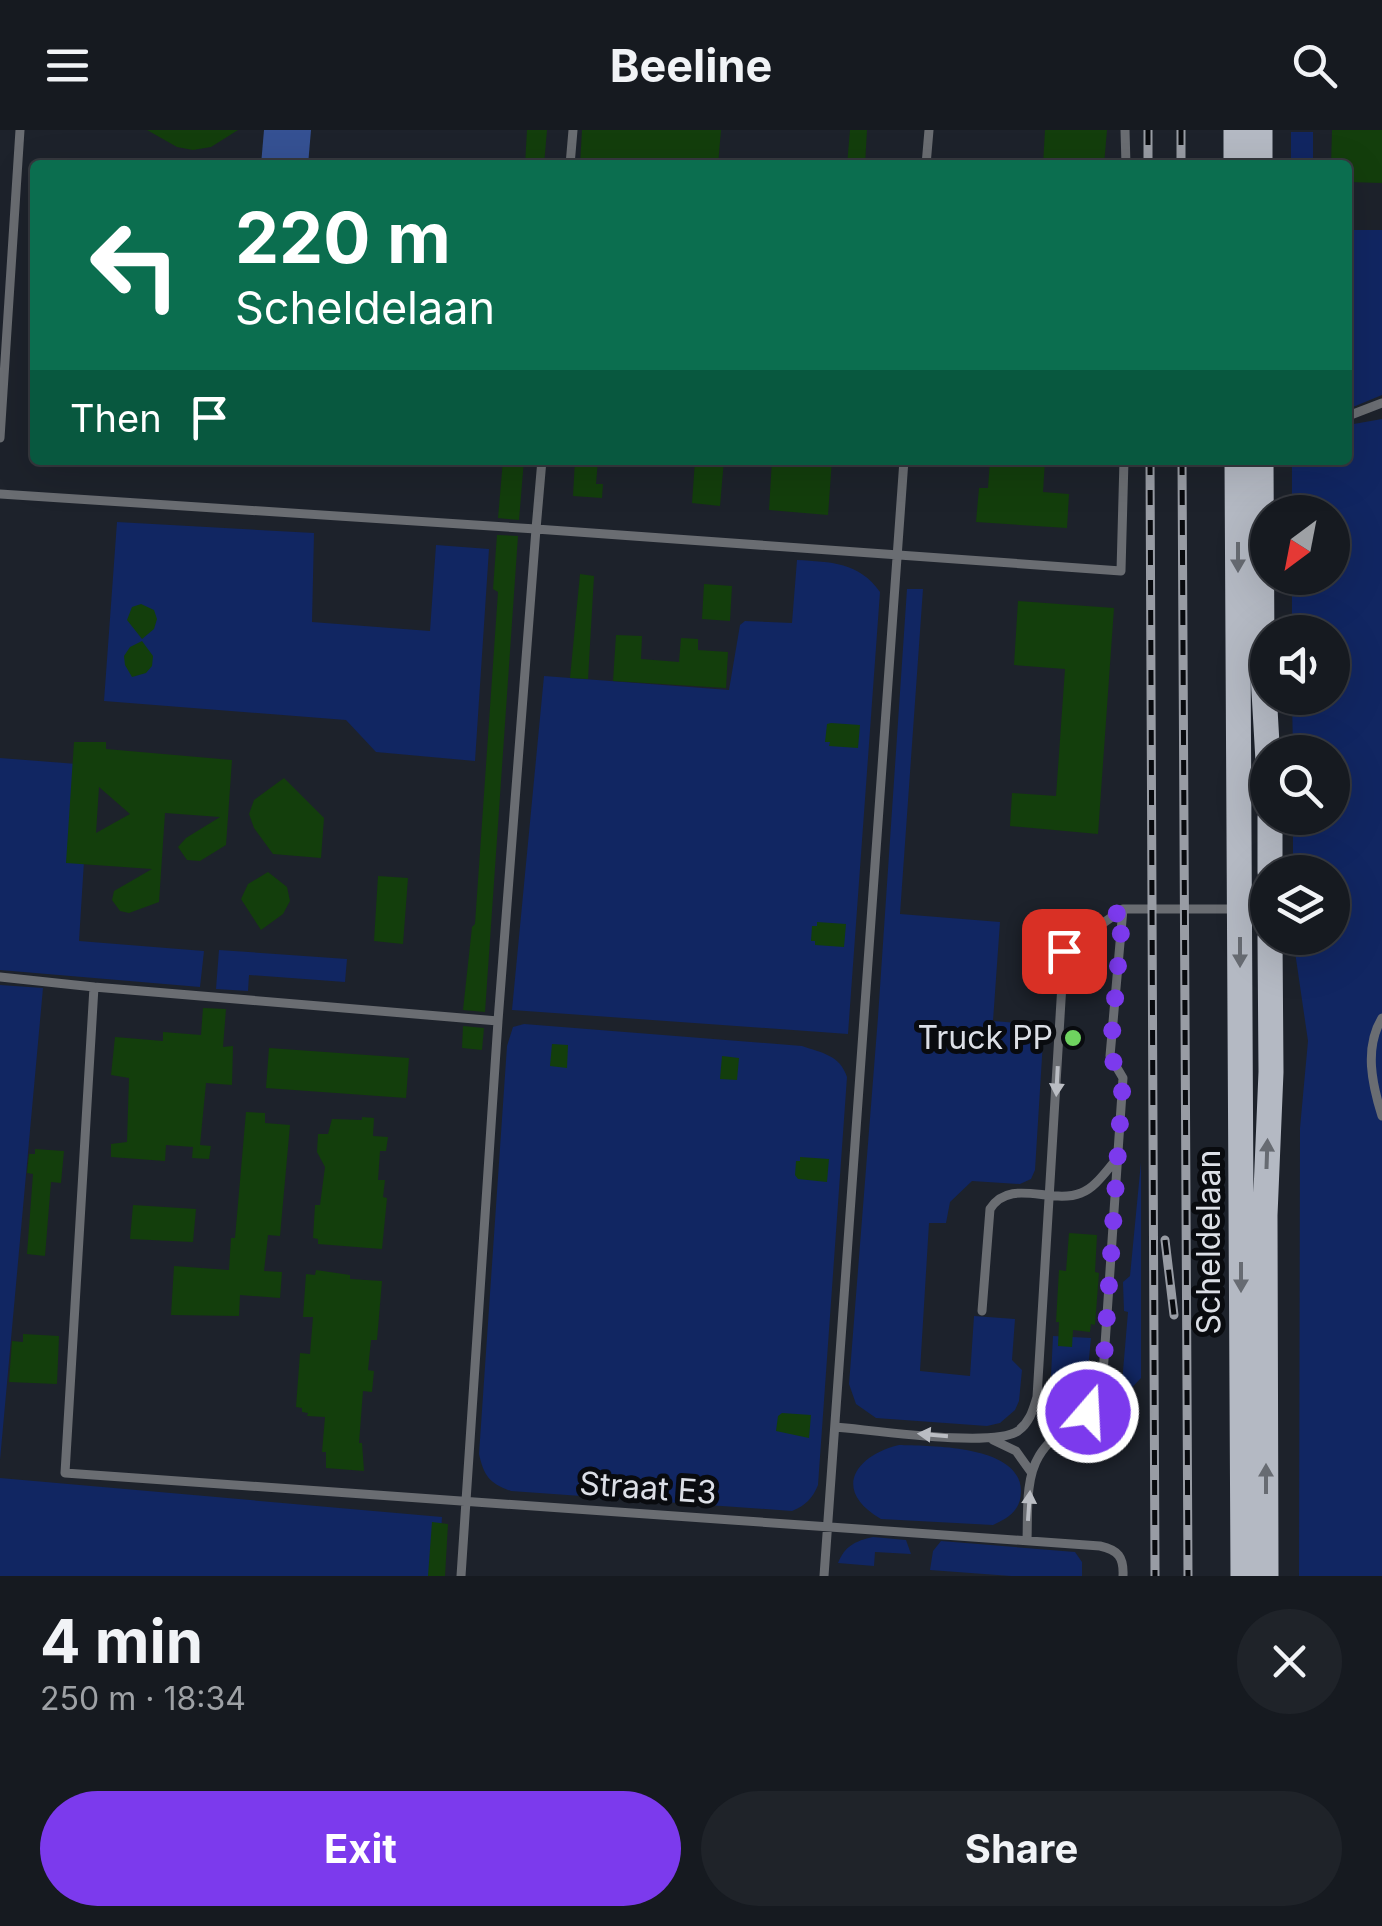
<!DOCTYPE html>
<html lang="en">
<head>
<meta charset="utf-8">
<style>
	body { margin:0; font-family:Inter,sans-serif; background:#1f2329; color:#f1f3f6; height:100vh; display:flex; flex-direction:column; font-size:38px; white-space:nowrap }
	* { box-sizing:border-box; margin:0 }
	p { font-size:32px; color:#9ea1a5 }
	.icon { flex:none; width:55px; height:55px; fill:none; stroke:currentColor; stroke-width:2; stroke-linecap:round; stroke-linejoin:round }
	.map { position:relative; height:1446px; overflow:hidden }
	.side { display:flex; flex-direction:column; background:#161a20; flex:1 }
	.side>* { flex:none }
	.hud { position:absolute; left:30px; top:30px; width:1322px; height:305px; border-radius:10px; box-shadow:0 10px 40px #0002,0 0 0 2px #35383e; background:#0b6e4f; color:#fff; overflow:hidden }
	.needle { width:65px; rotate:212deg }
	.fabs { position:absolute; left:1250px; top:365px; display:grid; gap:20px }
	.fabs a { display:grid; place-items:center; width:100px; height:100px; border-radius:50%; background:#161a20; box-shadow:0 10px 40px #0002,0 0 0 2px #35383e; font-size:50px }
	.pin { position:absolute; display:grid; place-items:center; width:85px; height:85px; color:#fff; margin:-42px; border-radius:20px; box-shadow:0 5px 15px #0006 }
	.me { position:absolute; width:110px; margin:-55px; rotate:19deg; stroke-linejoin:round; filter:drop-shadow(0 0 8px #0008) }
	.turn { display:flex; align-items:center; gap:35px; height:210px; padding:0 40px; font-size:45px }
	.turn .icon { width:130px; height:130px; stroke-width:2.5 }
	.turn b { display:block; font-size:70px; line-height:85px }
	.then { display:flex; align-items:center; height:95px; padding:0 40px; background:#0003; gap:20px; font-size:38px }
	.round { display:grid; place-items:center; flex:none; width:105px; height:105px; border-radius:52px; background:#1f2329 }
	.headline { display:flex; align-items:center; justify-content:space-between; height:170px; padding:0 40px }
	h1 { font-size:60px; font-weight:700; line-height:75px }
	.action { display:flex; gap:20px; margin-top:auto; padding:20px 40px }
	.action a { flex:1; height:115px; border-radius:60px; background:#7c3aed; color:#fff; font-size:40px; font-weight:700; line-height:115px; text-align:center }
	.action a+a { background:#1f2329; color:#f1f3f6 }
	header { display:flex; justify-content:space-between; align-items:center; height:130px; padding:0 40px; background:#161a20; font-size:45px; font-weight:700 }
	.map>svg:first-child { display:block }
</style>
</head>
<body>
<header><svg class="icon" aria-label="menu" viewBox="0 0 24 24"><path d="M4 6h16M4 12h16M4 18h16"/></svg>Beeline<svg class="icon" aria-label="search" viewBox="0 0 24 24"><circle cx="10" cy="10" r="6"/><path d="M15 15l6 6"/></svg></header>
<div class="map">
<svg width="1382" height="1446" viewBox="0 0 1382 1446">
	<rect width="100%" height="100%" fill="#1d222b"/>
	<path fill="#112662" d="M1291,2H1313V35H1291Z
		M1348,100H1382V265L1348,279Z
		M1382,289V1446H1299L1300,998L1308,911L1293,808H1332V742H1293V688H1332V622H1293L1292,568H1332V502H1292V448H1332V382H1292V330H1348V295Z
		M117,392L314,403L312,492L430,501L436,415L489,419L475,631L376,622L346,590L104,571Z
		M797,430C831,432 859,432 880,462L848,904L512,880L544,546L729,560L740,495L745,491L792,493Z
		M907,459H923L900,784L1000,792L993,891L1044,895L1035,1040L1031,1049L1020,1054L972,1051L950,1072L946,1093H929L920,1241L970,1246L974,1186L1015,1189L1012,1230L1022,1240L1019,1271L1015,1280L1000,1293L987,1296L876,1288L856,1274L849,1254L878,887Z
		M0,628L90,635L79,811L204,821L200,857L0,840Z
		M219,820L347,829L345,852L249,845L248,861L216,859Z
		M0,855L43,858L0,1330Z
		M524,894L802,916C822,923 840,925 847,947L818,1355C812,1369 806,1375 792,1381L511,1361C489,1353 484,1346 479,1324L507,916L513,897Z
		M1141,1032V1248L1108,1283L1122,1253L1128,1182L1124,1181L1123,1152L1130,1146Z
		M1053,1206L1091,1208L1087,1249L1051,1246Z
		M1049,1268L1081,1270V1278L1063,1292H1054L1048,1285Z
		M899,1315C931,1316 1021,1315 1021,1361C1021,1380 1009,1388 993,1395L881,1389C832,1361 854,1326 899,1315Z
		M0,1348L442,1387L438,1446H0Z
		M873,1407L906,1410L911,1424L875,1422L874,1436L838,1433C845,1416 855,1411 873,1407Z
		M941,1411L1075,1422L1082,1432V1446H1011L930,1440L933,1421Z"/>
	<path fill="#355193" d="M264,0H311L308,35H261Z"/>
	<path fill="#133e0c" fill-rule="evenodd" d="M147,0H238L211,17L193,20L177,17Z
		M527,0H547L544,35H525Z
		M582,0H721L718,35H580Z
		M850,0H867L865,35H847Z
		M1045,0H1107L1104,35H1043Z
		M1332,0H1382V53L1348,52V35H1331Z
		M503,330H524L519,390L498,388Z
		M575,330H598L596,354H603L602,368L573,366Z
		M695,330H724L720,376L692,373Z
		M772,330H832L828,385L769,380Z
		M990,330H1045L1043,362L1069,364L1067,398L976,392L979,358H988Z
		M497,405L518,406L485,882L463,880L472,797L475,794L498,462L493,459Z
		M580,444L594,446L588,549L570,548Z
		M704,454L732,456L730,491L702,489Z
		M1018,471L1114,478L1098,704L1010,696L1012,663L1056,666L1065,539L1014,535Z
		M141,474L154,480L157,489L154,499L142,509L127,490L132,477Z
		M616,505L642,506L641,529L679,532L681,508L698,509V520L728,522L726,558L613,551Z
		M142,511L153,526L152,536L146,543L132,547L125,535L124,526L130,517Z
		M831,593L860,595L858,618L829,616L830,612H825L827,594Z
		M74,612H106V619L232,630L226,715L200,731L187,730L178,717L186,708L220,687L165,683L159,772L129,783L120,781L112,770L114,761L152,739L66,733ZM99,657L130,684L96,703Z
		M284,648L324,688L321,728L273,724L254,698L249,684L254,670Z
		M268,742L287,757L290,771L283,784L261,800L241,769L248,754Z
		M378,746L408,748L403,814L374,811Z
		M817,792L846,794L844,817L815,815V811H811L812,796H817Z
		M203,878L226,879L223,917L233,916L232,955L206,953L200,1015L211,1016L209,1029L192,1028L193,1017L166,1015L165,1031L111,1027V1014L127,1012L129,948L111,945L115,907L163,911V902L201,905Z
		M463,896L484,898L482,920L462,918Z
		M552,914L568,915L567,938L550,936Z
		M269,918L409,928L406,968L266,958Z
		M722,926L739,928L737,950L720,949Z
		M246,982L265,983V993L290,995L280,1106L268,1105L264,1141L282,1142L280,1168L240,1165L239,1186L171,1185L174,1136L229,1140L231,1108H235Z
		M362,987L374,988L373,1006L388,1007L386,1021H380L378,1050H385L383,1067L387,1068L382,1119L318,1114V1109L313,1108L315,1075H320L325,1037L317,1022L318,1004H328L332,989L362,990Z
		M35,1019L64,1021L61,1053L51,1052L45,1126L27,1124L33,1044L27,1043L29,1024H35Z
		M800,1027L829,1029L827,1052L798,1049L795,1045L796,1031H800Z
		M133,1075L196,1079L193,1112L130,1109Z
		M1069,1103L1097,1105L1095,1142L1099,1143L1095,1195L1091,1194L1090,1202L1073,1200L1072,1217L1058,1216L1059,1192H1056L1059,1140L1066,1141Z
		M316,1140L350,1145V1149L382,1151L377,1210H371L368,1240L374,1241L372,1262L363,1261L359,1313H362L364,1341L326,1338V1322H322L325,1287L307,1286L308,1283L302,1282V1278L296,1277L300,1223L310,1224L313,1187H303L306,1144L315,1145Z
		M23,1204L59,1206L57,1254L9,1252L12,1211L23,1212Z
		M782,1283L811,1285L809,1308L776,1301L778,1286Z
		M432,1392L448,1394L445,1446H428Z"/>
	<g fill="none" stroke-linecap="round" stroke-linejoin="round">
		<path stroke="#6a6d72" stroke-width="9" d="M1125,0L1126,35
			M570,35L573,0
			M926,35L929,0
			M1348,286L1382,273
			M0,308L20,0
			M0,364L536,399L542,330
			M0,847L94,857
			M1382,888C1364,918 1372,954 1382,986
			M498,891L94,857L65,1343L1100,1416C1118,1420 1124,1427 1123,1446
			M982,1181L990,1079C1010,1047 1051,1075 1081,1063C1095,1058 1106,1041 1116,1030
			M836,1297C872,1300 993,1318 1018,1301C1030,1292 1033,1280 1037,1267L1064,821L1123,779H1268
			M993,1310L1016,1321L1031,1342
			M1027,1410C1028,1384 1025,1349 1039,1326C1055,1298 1091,1291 1102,1259L1123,948L1110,926L1123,779
			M461,1446L498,891L536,399L1121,441L1124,330
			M824,1446L904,330"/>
		<path stroke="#b4b9c3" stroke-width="25" d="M1236,0V35
			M1260,0V35
			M1237,330L1243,1446
			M1261,330L1262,527L1268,631
			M1270,688V742
			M1266,1446L1265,1085L1271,942L1270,808"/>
		<defs>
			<path id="rail" d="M1148,0V35
				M1181,0V35
				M1150,330L1155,1446
				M1182,330L1188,1446
				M1165,1110L1174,1185"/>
		</defs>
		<use href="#rail" stroke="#989ca4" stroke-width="9"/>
		<use href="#rail" stroke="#090b0f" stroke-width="5" stroke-dasharray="15" stroke-linecap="butt"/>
	</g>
	<defs><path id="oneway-solid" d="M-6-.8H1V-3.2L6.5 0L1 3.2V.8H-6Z" transform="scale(2.5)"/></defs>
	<g fill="#676b72">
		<use href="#oneway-solid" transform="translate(1238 427) rotate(90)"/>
		<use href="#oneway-solid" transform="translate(1240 822) rotate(90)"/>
		<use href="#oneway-solid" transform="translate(1267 1024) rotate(-88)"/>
		<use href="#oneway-solid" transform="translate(1241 1147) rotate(90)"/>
		<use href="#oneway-solid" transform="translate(1266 1349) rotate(-90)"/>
	</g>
	<g fill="#babdc3">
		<use href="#oneway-solid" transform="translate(1057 951) rotate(93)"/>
		<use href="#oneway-solid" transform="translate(933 1305) rotate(-175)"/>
		<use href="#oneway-solid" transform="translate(1029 1376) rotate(-86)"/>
	</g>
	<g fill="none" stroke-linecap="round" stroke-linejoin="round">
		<path stroke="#7c3aed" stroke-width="18" stroke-dasharray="0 32.4" d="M1064,821L1123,779L1110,926L1123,948L1102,1258L1098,1271L1088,1282"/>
	</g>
	<circle fill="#6fd360" stroke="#090b0f" stroke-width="4" cx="1073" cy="908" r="10"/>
	<g text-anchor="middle" stroke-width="10" stroke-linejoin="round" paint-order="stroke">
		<g font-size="32" fill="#dcdfe6" stroke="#090b0f" text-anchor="end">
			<text x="1053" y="919">Truck PP</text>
		</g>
		<g font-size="32" fill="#dcdfe6" stroke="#090b0f">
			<text transform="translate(1209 1112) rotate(-90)" y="11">Scheldelaan</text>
			<text transform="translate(648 1358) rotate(4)" y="11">Straat E3</text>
		</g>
	</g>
</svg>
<div class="fabs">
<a><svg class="needle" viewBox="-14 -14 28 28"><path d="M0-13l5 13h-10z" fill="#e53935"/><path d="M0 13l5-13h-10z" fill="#9ea1a5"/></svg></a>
<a><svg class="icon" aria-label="sound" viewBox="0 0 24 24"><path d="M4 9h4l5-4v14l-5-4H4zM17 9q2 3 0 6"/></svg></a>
<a><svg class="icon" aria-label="search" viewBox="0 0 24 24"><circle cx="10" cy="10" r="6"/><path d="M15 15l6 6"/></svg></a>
<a><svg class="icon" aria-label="layers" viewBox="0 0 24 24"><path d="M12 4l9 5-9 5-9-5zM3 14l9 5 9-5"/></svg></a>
</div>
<div class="pin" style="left:1064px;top:821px;background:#d93025"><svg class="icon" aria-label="arrive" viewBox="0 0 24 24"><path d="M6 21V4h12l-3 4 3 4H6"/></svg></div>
<svg class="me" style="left:1088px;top:1282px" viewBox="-20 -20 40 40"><circle r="17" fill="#7c3aed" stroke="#fff" stroke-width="3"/><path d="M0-11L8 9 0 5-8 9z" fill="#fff"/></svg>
<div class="hud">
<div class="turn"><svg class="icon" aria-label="left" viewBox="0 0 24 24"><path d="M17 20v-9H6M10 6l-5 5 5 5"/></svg><div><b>220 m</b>Scheldelaan</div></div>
<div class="then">Then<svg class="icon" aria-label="arrive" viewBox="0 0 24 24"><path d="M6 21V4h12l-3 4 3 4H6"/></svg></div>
</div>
</div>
<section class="side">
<div class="headline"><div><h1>4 min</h1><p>250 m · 18:34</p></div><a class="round"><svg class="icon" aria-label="close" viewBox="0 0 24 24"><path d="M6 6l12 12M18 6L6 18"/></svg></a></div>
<div class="action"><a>Exit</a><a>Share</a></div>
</section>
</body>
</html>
